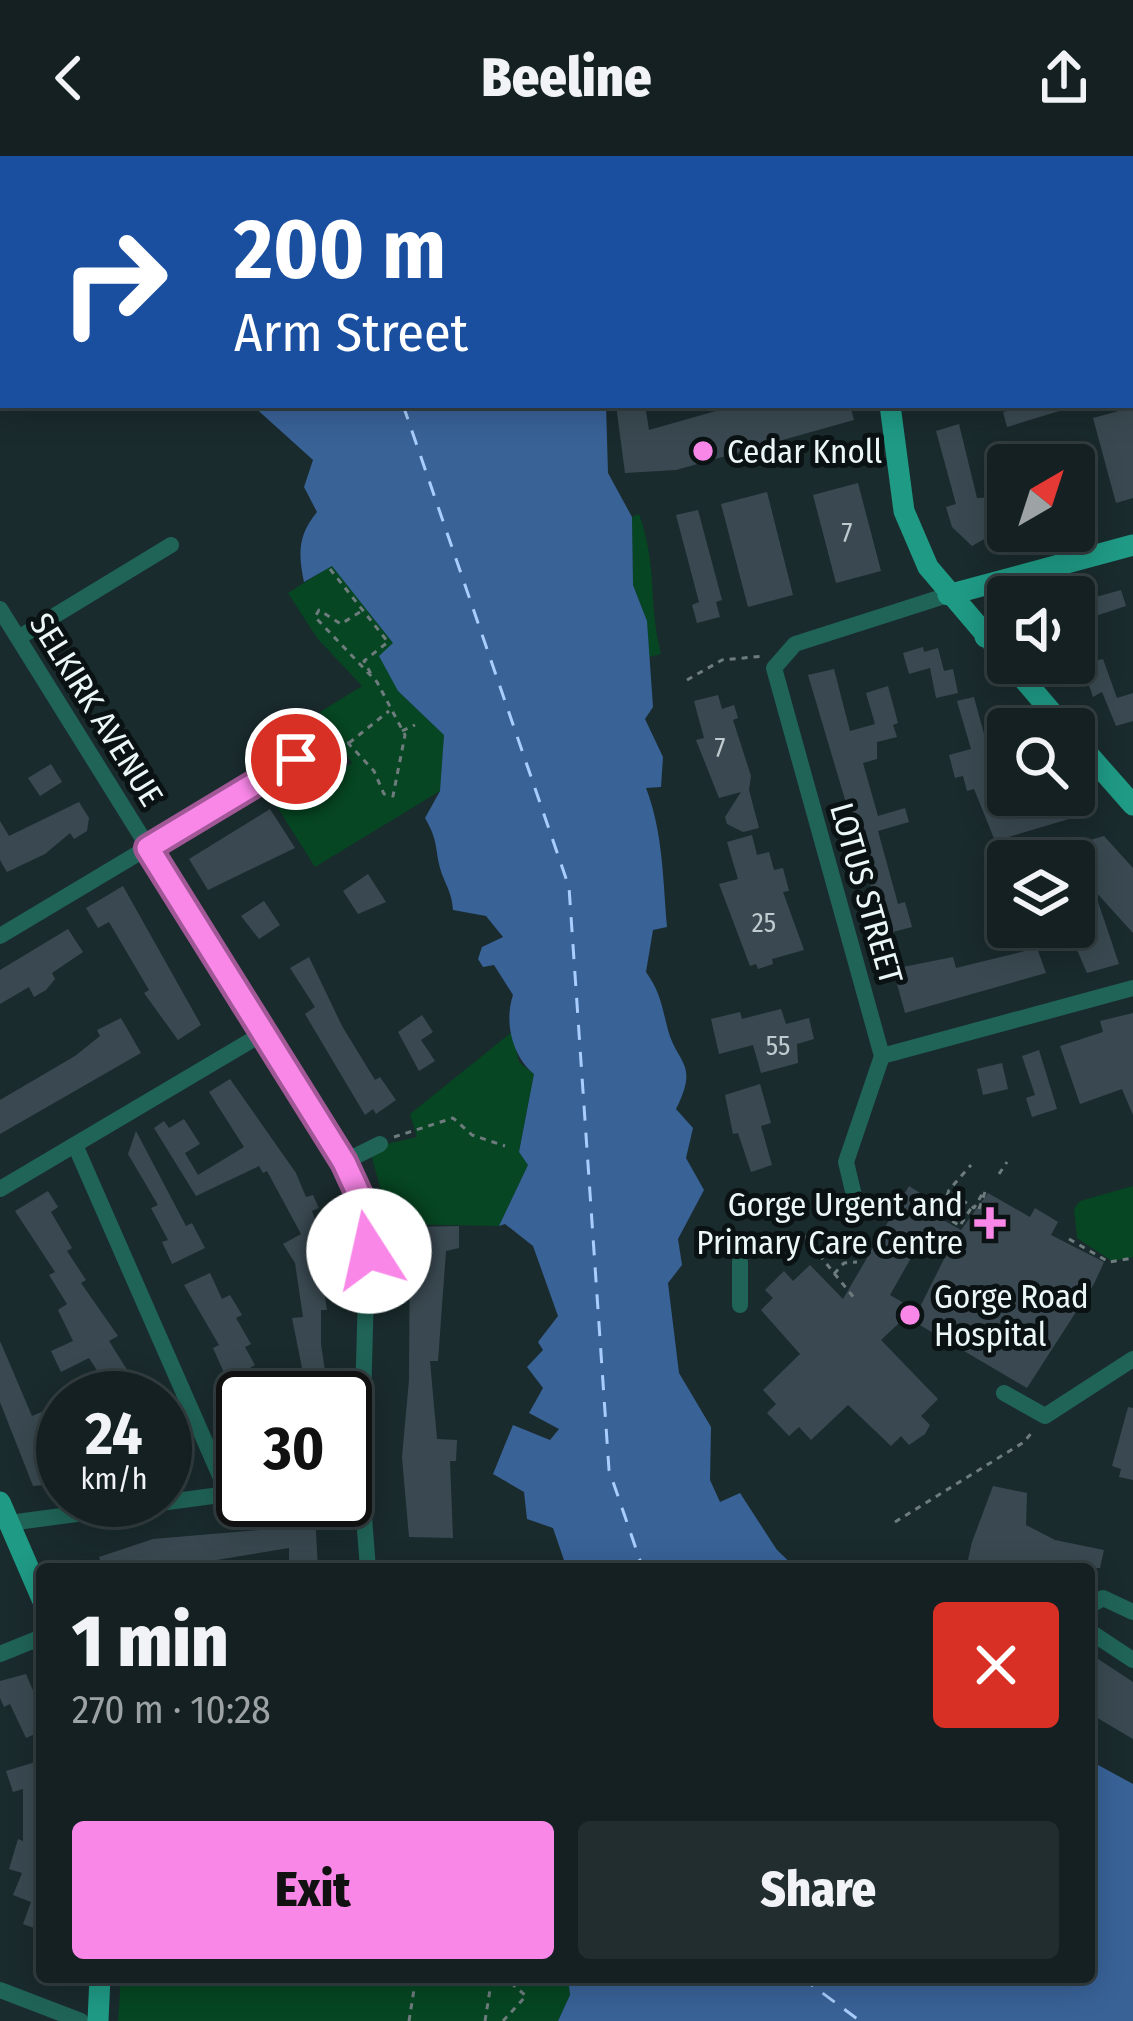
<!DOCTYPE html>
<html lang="en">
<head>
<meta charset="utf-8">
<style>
	body { margin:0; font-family:"Fira Sans Condensed",sans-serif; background:#212d2f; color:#f1f3f6; height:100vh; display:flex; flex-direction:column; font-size:45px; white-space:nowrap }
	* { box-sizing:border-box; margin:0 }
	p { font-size:39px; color:#9da3a5 }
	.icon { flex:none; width:66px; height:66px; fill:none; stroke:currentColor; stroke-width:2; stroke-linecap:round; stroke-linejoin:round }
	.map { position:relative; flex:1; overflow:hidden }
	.sheet { position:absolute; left:36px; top:1407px; width:1059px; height:420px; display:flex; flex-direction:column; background:#142022; border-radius:12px; box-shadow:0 6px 30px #0003,0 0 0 3px #333e40 }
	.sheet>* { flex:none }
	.guide { position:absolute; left:0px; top:0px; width:1134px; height:252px; box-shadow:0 6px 30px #0003,0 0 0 3px #333e40; background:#1a4fa0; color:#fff; overflow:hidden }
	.needle { width:78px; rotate:39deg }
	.buttons { position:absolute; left:987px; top:288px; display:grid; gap:24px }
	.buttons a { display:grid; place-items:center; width:108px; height:108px; border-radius:12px; background:#142022; box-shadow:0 6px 30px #0003,0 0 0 3px #333e40; font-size:60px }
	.speed { position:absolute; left:36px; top:1215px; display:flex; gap:24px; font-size:60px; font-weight:700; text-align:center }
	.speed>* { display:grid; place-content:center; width:156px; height:156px; border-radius:50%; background:#142022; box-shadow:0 6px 30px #0003,0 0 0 3px #333e40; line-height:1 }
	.speed small { font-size:30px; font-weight:400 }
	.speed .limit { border:6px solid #111; border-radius:18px; background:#fff; color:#111 }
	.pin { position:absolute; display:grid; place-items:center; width:102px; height:102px; color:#fff; margin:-51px; border:6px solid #fff; border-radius:50%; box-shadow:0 3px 12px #0007 }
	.me { position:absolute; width:132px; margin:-66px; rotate:350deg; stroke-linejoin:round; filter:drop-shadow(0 0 9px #0008) }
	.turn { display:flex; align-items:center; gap:42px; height:252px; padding:0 36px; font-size:54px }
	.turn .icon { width:156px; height:156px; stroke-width:2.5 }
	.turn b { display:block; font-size:84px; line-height:102px }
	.round { display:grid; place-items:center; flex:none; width:126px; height:126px; border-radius:12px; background:#212d2f }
	.overview { display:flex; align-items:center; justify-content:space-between; height:204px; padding:0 36px }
	h1 { font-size:72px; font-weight:800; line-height:90px }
	.primary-button { display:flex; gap:24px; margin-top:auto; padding:24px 36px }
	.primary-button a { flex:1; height:138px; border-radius:12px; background:#f987e8; color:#111; font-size:48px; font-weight:800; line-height:138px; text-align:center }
	.primary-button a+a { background:#212d2f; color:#f1f3f6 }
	header { display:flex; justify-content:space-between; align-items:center; height:156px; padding:0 36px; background:#142022; font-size:54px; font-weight:800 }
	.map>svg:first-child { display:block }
</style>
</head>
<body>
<header><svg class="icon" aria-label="back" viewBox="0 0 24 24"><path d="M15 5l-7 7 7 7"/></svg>Beeline<svg class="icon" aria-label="share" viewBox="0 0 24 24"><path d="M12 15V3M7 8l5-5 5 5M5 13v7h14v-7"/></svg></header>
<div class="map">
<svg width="1133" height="1865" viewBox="0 0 1133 1865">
	<rect width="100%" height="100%" fill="#1a2b2d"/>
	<path fill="#064622" d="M639,358C658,411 648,447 661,498L649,501L647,465L633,429L632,361Z
		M332,409L394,488L398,535L444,579L440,635L315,711L269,638L295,623L321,626L352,607L320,556L362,530L317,482L288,437Z
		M512,876L519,906L534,918L519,995L528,1009L499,1070L390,1068L371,998L378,990L417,981L410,958Z
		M1133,1030V1101L1112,1105L1077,1082L1074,1053L1080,1045Z
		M121,1821H568L570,1839L558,1865H118Z"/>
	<path fill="#396297" d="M184,0H585L587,3H186Z
		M252,249H606L608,317L632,361L633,429L647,465L653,551L645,563L663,601L661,631L646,632C663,676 663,724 667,771L653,774L646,816C660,836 661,847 667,870C676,909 700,905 676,953L693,972L686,1002L704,1034L678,1083L682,1109L668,1127L679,1217L711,1271L710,1324L720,1346L740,1337L777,1394L797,1413H567L553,1372L527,1363L524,1336L493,1318L513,1269L550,1284L559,1273L529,1257L543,1232L527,1211L543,1194L538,1186L558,1160L533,1090L505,1068L499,1070L528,1009L519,996L534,918C512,900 504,866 513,839L494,809L483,811L478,803L482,791L503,781L486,760L453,754C452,734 443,726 439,708C435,688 437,683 425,662L440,635L444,579L398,535L379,500L393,487L332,410L304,426C298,397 298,379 317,356L304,331L313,304Z
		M1089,1604L1133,1628V1865H558L570,1839L568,1821H1089Z"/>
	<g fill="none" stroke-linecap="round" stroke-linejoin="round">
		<path stroke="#a9cdfc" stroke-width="3" stroke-dasharray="15 12" stroke-linecap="butt" d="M317,0L318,3
			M403,249L569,731L609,1314L643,1413
			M801,1821L860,1865"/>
	</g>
	<path fill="#3a4951" d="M616,249H645L649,274L737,249H850L854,264L676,314L625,317Z
		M1028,249H1069V252L1007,271L1003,256Z
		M1133,251V342L1116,347L1093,262Z
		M959,268L977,342L995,341L1004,372L972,390L952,371L946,351L956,348L936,275Z
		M1067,286L1072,309H1031L1028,296L1037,290Z
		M858,327L881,415L836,427L813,339Z
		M767,336L793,439L748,451L721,348Z
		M698,354L722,444L716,446L720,461L697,467L692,449L699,446L676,359Z
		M1121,434L1126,450L1083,464L1094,505L1103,503L1117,542L1133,537V565L1116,570L1102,536L1093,541L1081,506L1074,508V447Z
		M923,491L924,496L938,492L944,515L953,513L958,537L936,542L930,512L909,518L903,497Z
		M834,513L850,575L875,568L866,537L888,530L898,567L893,569L897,581L877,586V603L863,607L878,660L905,652L909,666L878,675L898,748L905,746L912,771L885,778L808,519Z
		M718,539L722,553L734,549L738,562L733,564L751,620L749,634L759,672L743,676L727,668L725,661L741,636L719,642L696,584L704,582L694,545Z
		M974,541L987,589L1008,583V639H1069L1081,652L1069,663L995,685L974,633L967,635L963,620L955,622L949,599L971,593L957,545Z
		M51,608L62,626L40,640L28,622Z
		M79,646L89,662L87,675L74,683L70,677L45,698L7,716L0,704V665L9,680Z
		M270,653L295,692L208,734L189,703Z
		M752,679L757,699L769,696L774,714L783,712L789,735L783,736L804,794L772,803L773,808L758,813L756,808L750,810L719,728L738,723L727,686Z
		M1104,680L1133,712V777L1094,734L1119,808L1087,817L1067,771H1074V705L1030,701Z
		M368,718L386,746L358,758L343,735Z
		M123,730L201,869L178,884L144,837L149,834L109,766L98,772L86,752Z
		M264,745L280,769L259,783L241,760Z
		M68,773L83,796L52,817L55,823L46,834L34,841L29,831L0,848V814Z
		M1037,792L1046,817L905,857L893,813L953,801L956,812Z
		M309,801L342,870L375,924L380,921L396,944L376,958L373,953L365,959L305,858L315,851L290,812Z
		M781,853L786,868L809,862L814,883L797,888L798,907L761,917L753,889L719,898L711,863L740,856L742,863Z
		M1133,857V959L1122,933L1080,948L1060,890L1103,876L1100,865Z
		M422,859L433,876L421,884L435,905L419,915L398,876Z
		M121,862L141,897L0,978V944L75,900L100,880L97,874Z
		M1039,894L1057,953L1032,961L1026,942L1035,939L1022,900Z
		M1002,907L1008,933L983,939L977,913Z
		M230,923L296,1017L306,1041L313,1039L319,1052L312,1055L327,1094L319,1101L327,1154H321V1188L329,1242H308L292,1162L303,1161L295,1107L283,1088L301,1078L267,1015L263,1017L259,1010L196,1040L154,972L164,965L169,972L184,963L200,988L185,997L198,1019L244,991L209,936Z
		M760,928L771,967L761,970L772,1009L751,1016L738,977L733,978L725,939Z
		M136,975L186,1070L192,1067L205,1092L172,1108L162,1086L168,1084L151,1052L158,1049L128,998Z
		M909,1030L928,1042L922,1052L961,1074L988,1037L1030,1061L1035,1052L1058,1066L1051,1079L1104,1106L1094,1128L1027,1232L913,1165L949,1093L924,1079L890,1139L914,1153L881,1184L938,1243L921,1260L930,1269L925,1278L909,1289L901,1280L891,1290L848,1249L811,1284L799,1271L789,1280L767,1257L776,1248L763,1234L800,1198L761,1154L773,1142L765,1134L784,1115L793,1125L810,1109L843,1143Z
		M48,1035L58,1051L51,1056L72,1092L67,1095L86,1124L81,1127L118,1180L109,1185L131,1220L109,1233L89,1202L61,1216L51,1195L73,1185L58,1154L67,1148L49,1119L55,1116L15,1055Z
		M459,1070V1092L446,1095L438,1205H430L437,1283L457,1284L456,1305H450L453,1382L409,1381L402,1301L409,1224L410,1071Z
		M210,1117L222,1143L230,1139L242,1159L236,1162L251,1188L245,1191L255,1209L250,1212L252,1229L234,1239L213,1192L219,1189L184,1129Z
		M0,1185L32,1260L63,1247V1264L36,1282L56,1324L44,1329L33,1330L0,1246Z
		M1128,1251L1133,1252V1324L1119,1321L1121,1313L1112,1310Z
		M993,1330L1027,1337L1026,1369L1055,1384L1104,1394L1100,1412L975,1413L976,1406L968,1404L972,1386Z
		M315,1358L318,1413H289V1392L192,1408L193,1413H103L99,1401L153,1383L283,1372L282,1362Z
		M1089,1497L1133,1526V1583L1089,1557Z
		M26,1518L38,1546L42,1545V1575L26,1582L10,1548L4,1551L0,1542V1525Z
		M42,1604V1670L35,1696L42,1698V1775L23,1768L31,1746L13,1739L22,1717L9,1713L18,1683L23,1685V1633L13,1636L6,1615Z"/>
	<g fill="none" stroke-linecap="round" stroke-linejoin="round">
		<path stroke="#6e7c7e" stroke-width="3" stroke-dasharray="6 6" stroke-linecap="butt" d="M330,413L388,486L364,505L371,518
			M687,524L722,504L764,500
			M402,575L415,569
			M349,587L389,555
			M324,594L348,587L374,615L384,638L393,640L405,579L377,526L315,461L319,454L341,468L363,454
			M394,981L453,962L472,979L505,990
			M999,1018L1007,1006
			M952,1037L974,1052L984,1035
			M979,1053L985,1036
			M871,1056L887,1062L903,1038
			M942,1059L962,1071
			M939,1062L949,1034L971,1009
			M961,1068L972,1051
			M804,1080L855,1143
			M1069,1083L1109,1106L1133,1102
			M834,1118L844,1107L857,1106
			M895,1366L1024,1286L1033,1275
			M409,1865L416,1821
			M485,1865L492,1821
			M503,1865L526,1840L504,1821"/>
		<path stroke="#206457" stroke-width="16" d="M1096,3L1107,0
			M0,245L3,243
			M0,453L344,1006L368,1058L361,1322L368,1413
			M18,482L171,389
			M296 602a15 15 0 1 1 30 0a15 15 0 1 1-30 0Z
			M0,780L296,603
			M882,900L1133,832
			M75,989L228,1338
			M344,1006L380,988
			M0,1033L262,878
			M851,1061L857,1052L846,1006L882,900L774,512L795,488L948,439
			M740,1106V1149
			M1004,1237L1045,1260L1133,1203
			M9,1367L243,1336
			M1089,1450L1103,1442L1133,1456
			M1089,1475L1133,1504
			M0,1498L42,1481
			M0,1834L81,1865"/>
		<path stroke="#1f9a85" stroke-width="21" d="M867,0V3
			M890,249L904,355L928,411L1066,573
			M948,439L1133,389
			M985,481L1019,421
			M1074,582L1133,649
			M0,1346L42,1443
			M98,1865L100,1821"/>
	</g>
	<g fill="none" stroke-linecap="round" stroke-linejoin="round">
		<defs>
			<path id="route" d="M296,603L148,692L344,1006L368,1058L369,1095"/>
		</defs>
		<use href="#route" stroke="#a25897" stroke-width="30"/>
		<use href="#route" stroke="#f987e8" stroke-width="21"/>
	</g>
	<g fill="#f987e8" stroke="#0b1213" stroke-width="4.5">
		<circle cx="703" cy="295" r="12"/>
		<path d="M984 1049h12v12h12v12h-12v12h-12v-12h-12v-12h12z"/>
		<circle cx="910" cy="1159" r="12"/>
	</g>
	<g text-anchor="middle" stroke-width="10" stroke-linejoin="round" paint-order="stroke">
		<g font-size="27" fill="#bfcbce">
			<text x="847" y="386">7</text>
			<text x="720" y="601">7</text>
			<text x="764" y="776">25</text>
			<text x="778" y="899">55</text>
		</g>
		<g font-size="33" fill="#ebf6f7" stroke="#0b1213" text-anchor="start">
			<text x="727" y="307">Cedar Knoll</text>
			<text x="963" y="1060" text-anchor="end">Gorge Urgent and<tspan x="963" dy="38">Primary Care Centre</tspan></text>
			<text x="934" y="1152">Gorge Road<tspan x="934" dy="38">Hospital</tspan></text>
		</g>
		<g font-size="33" fill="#ebf6f7" stroke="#0b1213">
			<text transform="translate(97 553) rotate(58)" y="12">SELKIRK AVENUE</text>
			<text transform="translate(867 737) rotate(74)" y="12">LOTUS STREET</text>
		</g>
	</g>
</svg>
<div class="buttons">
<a><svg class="needle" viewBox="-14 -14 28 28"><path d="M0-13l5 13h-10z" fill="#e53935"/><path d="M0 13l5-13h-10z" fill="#9da3a5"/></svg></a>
<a><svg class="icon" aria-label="sound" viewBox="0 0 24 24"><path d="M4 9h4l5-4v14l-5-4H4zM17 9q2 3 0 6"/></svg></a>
<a><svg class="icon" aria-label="search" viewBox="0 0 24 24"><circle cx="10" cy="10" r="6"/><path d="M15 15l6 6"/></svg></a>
<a><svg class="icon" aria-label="layers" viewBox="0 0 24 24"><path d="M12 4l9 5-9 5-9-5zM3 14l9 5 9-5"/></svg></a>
</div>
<div class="speed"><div>24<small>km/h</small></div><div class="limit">30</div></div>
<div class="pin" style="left:296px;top:603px;background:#d93025"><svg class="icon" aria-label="arrive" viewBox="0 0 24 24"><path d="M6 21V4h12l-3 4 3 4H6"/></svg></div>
<svg class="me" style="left:369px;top:1095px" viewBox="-20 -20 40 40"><circle r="19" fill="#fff"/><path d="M0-13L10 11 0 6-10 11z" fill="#f987e8"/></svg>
<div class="guide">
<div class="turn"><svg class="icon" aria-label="right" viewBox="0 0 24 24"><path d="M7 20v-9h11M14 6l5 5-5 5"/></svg><div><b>200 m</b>Arm Street</div></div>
</div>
<section class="sheet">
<div class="overview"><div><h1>1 min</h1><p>270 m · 10:28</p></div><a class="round" style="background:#d93025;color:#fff"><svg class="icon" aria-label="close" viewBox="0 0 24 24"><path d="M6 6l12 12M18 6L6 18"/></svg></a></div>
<div class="primary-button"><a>Exit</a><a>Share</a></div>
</section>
</div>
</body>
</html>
